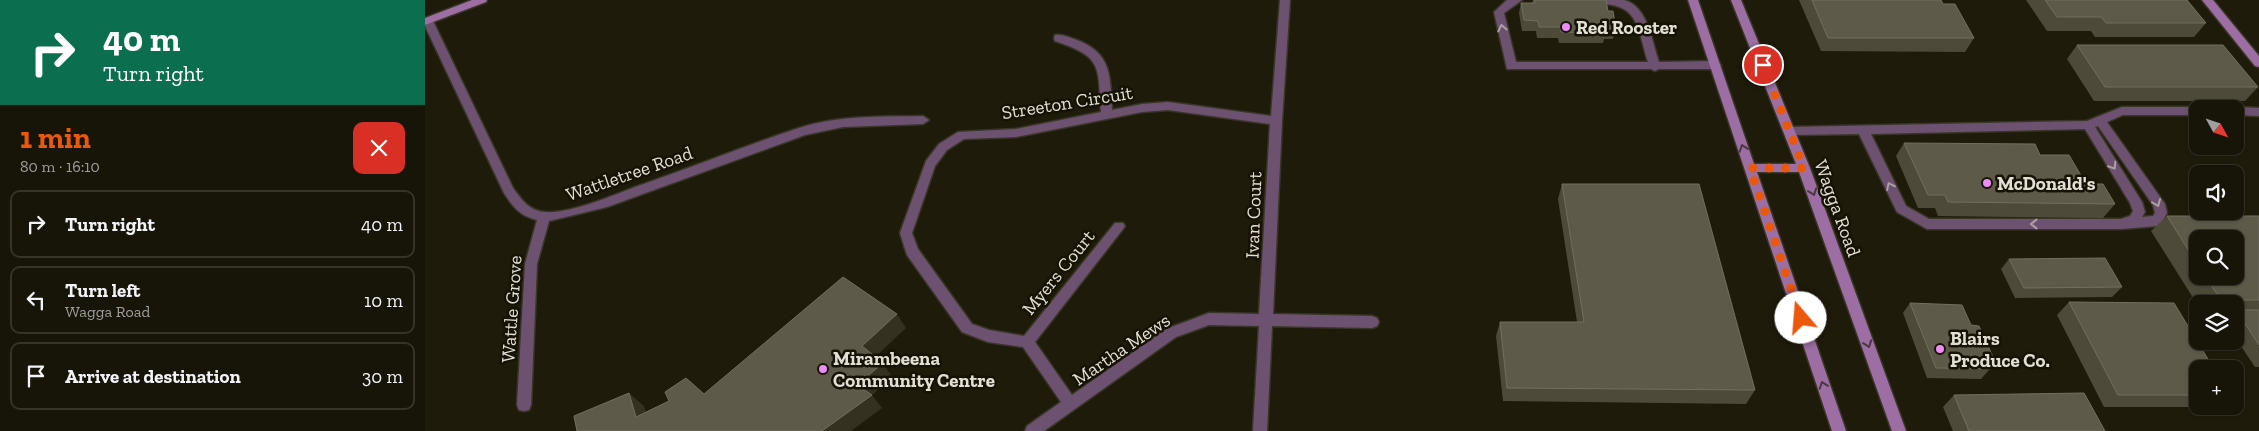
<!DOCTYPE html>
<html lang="en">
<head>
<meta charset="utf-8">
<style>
	body { margin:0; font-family:"Zilla Slab",serif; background:#201d12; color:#f1f3f6; height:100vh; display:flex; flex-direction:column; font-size:19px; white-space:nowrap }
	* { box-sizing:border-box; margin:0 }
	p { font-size:16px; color:#9e9e9c }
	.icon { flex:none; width:28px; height:28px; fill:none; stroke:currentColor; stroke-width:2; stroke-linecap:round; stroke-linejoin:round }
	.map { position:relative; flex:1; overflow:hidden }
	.sheet { display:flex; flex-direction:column; background:#171408; width:425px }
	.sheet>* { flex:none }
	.hud { background:#0b6e4f; color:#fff; overflow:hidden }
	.needle { width:32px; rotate:130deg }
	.fabs { position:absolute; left:1764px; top:100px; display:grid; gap:10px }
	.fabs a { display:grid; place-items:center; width:55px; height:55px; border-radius:10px; background:#171408; box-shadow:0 1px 4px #0004,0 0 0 1px #363329; font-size:25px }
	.pin { position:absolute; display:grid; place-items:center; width:42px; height:42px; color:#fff; margin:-21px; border:2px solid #fff; border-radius:50%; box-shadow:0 1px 5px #0007 }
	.me { position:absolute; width:55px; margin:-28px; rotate:342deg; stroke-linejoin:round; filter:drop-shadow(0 0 4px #0008) }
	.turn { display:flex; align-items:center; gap:18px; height:105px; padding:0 20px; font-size:22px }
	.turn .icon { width:65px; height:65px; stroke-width:2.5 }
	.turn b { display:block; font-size:35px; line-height:42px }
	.round { display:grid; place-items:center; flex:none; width:52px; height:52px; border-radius:10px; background:#201d12 }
	.head { display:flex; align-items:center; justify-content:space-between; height:85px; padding:0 20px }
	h1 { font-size:30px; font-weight:800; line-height:38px; color:#ea580c }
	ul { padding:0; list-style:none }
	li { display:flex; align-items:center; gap:15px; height:68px; margin:0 10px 8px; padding:0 10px; border:2px solid #363329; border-radius:10px }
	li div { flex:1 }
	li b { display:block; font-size:19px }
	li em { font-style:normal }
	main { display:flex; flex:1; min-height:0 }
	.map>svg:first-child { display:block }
</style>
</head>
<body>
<main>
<section class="sheet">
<div class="hud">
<div class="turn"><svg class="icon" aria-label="right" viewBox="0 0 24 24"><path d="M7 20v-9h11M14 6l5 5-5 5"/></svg><div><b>40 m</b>Turn right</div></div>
</div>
<div class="head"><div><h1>1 min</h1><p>80 m · 16:10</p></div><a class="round" style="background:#d93025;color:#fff"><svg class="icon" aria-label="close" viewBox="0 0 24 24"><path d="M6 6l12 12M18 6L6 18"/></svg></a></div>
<ul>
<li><svg class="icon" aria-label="right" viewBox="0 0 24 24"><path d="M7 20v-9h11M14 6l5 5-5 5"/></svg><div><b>Turn right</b></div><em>40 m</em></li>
<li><svg class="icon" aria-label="left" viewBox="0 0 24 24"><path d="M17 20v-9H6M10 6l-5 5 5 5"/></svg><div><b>Turn left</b><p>Wagga Road</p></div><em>10 m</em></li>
<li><svg class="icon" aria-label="arrive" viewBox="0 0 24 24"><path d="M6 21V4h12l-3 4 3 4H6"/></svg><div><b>Arrive at destination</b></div><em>30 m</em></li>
</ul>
</section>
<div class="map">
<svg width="1834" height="431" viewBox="0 0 1834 431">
	<rect width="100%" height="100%" fill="#1f1b0b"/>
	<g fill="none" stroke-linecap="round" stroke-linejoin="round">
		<defs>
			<path id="lane" d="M855,0H865L857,121L848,314L947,316L952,318L954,322L952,326L947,328L847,326L842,431H828L834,326L784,325L751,337L619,431H600L602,426L636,402L598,347L563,342L537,332L482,255L475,233L501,161L514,144L533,132L591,129L676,112C673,66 678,57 630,41L629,38L630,35C637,34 643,37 649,39C687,52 685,75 687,110L717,104L743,102L846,116ZM743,110L845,124L834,314L784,313L741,329L647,395L610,342L698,229L700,226L698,223H690L599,336L564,330L547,324L493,249L487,233L510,166L522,150L539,139L591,137L717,112Z
				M1082,0H1097L1079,13L1091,62H1223C1213,32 1215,5 1178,4C1171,3 1164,5 1160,0C1172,0 1187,0 1199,0C1223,6 1227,42 1234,62L1290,61L1296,65L1290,69H1234L1230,71L1226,69H1082L1069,12Z
				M1697,107H1772L1776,109H1772V115H1698L1682,122L1740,204L1742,213L1736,224L1732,226L1697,229H1502L1472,212L1434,134L1365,135L1359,131L1365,127L1662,121ZM1673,126L1728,205L1730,213L1728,216L1717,217L1720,212L1717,202L1670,127ZM1660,129L1705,203L1708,211L1705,216L1696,219H1504L1481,206L1446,134Z
				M1810,107L1834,108V116L1810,115V109H1806Z"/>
			<path id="street" d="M0,18L7,19L8,21L88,188C96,199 104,211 120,212C144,214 187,196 210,187C265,168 319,146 374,128C413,115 457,117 498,116L504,120L498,124L418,127L380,135L182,207L124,221L112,264L106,405L104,410L99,411L94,410L92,405L100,264L112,220C95,216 88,207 79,193L0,26Z"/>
			<path id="secondary" d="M47,0H62L61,2L0,25V18Z
				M1263,0H1273L1329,164H1371L1306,0H1316L1385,168L1481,431H1467L1374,172H1332L1421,431H1407Z
				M1777,0H1788L1834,56V67L1830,66Z"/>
		</defs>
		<use href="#lane" stroke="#3a3627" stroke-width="3"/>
		<use href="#street" stroke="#3a3627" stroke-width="3"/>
		<use href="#secondary" stroke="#3a3627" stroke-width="3"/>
		<use href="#lane" fill="#6d5171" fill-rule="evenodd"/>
		<use href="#street" fill="#6d5171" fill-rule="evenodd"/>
		<use href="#secondary" fill="#9d6ea3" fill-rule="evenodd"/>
	</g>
	<path fill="#4e4a3a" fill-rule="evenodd" d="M1108,0H1181L1183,11L1191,29L1188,39H1179L1178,43H1134L1133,38H1112L1111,31H1097L1094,13L1096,3H1107Z
		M1374,0H1516L1518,4L1549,38L1540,52L1396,51Z
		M1601,0H1762L1781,23L1769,37H1670L1666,31H1622Z
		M1652,45L1833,87L1820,101H1669L1642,59Z
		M1479,143L1615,155L1661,184L1690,204L1678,218L1513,216L1510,208H1493L1471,156Z
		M1137,184L1330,390L1321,404L1078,401L1071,336L1075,322H1152L1133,199Z
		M1742,216H1834V367H1830L1810,337V304H1772L1726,231ZM1772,239L1810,276H1772Z
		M1584,259L1697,287L1687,297L1590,298L1576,269Z
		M1644,302L1772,369V406H1790L1789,407H1679L1632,315Z
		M1485,303L1562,363L1565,369L1556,379L1502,378L1478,313Z
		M1529,395L1680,431H1528L1518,407Z"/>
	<path fill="#353120" d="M472,314L481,328L447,360L437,346Z
		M1568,357L1559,367L1552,370L1561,360Z
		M458,363L467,377L445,397L447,395L457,408L426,431H397L432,385Z
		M204,393L219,406L226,430L211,417Z"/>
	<path fill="#5e5a4a" stroke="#736f60" d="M1109,0H1181L1183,11H1188L1191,29L1180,28L1181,33L1136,32V27H1114L1113,21L1099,20L1096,3H1110Z
		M1387,0H1516L1518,4H1530L1549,38H1403Z
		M1620,0H1762L1781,23H1681L1676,17H1632Z
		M1652,45H1798L1833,87H1680Z
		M1479,143L1610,144L1615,155H1644L1661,184H1678L1690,204L1523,202L1520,195H1503Z
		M1137,184H1274L1330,390L1082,388L1075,322H1159Z
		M1742,216H1834V300H1796L1780,276H1810V239H1772V264Z
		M1680,258L1697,287L1599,288L1584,259Z
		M418,277L472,314L437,346L458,363L432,385L447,395L397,431H152L149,416L204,393L211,417L244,401L240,392L261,378L279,394Z
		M1644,302L1749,303L1789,369H1772V395H1693Z
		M1485,303L1537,305L1546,325L1554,326L1568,357L1561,360L1565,369L1511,368Z
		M1811,310H1834V345Z
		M1659,393L1680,431H1544L1529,395Z"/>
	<defs><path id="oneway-chevron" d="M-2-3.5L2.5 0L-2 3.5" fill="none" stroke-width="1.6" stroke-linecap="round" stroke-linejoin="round" transform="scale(1.25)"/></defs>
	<g stroke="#ad9fa8">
		<use href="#oneway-chevron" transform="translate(1077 28) rotate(-102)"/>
		<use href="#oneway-chevron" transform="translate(1688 166) rotate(58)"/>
		<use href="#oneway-chevron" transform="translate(1465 186) rotate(-116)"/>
		<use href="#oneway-chevron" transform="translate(1732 203) rotate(67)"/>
		<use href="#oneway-chevron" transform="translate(1609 224) rotate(180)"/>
	</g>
	<g stroke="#4c3744">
		<use href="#oneway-chevron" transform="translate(1318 148) rotate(-109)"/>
		<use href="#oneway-chevron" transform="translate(1388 192) rotate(70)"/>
		<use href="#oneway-chevron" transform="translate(1443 344) rotate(70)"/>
		<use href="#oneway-chevron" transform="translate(1398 385) rotate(-109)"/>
	</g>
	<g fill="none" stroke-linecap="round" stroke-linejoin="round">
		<path stroke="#ea580c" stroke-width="9" stroke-dasharray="0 16.2" d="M1338,65L1379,168H1325L1376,318"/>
	</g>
	<g fill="#ed8cf9" stroke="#161204" stroke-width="2">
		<circle cx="1141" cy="27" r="5"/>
		<circle cx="1562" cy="183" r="5"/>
		<circle cx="1515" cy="349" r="5"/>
		<circle cx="398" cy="369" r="5"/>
	</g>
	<g text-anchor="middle" stroke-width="5" stroke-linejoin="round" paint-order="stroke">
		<g font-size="19" font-weight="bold" fill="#e2dfd5" stroke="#161204" text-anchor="start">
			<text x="1151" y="34">Red Rooster</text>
			<text x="1572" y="190">McDonald's</text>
			<text x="1525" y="345">Blairs<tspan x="1525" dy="22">Produce Co.</tspan></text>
			<text x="408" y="365">Mirambeena<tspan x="408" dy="22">Community Centre</tspan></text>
		</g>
		<g font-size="19" fill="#e2dfd5" stroke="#161204">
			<text transform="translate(642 102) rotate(-9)" y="7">Streeton Circuit</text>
			<text transform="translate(204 173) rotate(-19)" y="7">Wattletree Road</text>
			<text transform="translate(1413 208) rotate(70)" y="7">Wagga Road</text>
			<text transform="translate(828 215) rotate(-88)" y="7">Ivan Court</text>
			<text transform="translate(633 272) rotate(-51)" y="7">Myers Court</text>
			<text transform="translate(86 309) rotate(-86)" y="7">Wattle Grove</text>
			<text transform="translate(696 349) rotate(-34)" y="7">Martha Mews</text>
		</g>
	</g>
</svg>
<div class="fabs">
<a><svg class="needle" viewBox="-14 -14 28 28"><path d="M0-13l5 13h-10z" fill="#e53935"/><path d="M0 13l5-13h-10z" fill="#9e9e9c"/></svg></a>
<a><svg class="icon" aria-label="sound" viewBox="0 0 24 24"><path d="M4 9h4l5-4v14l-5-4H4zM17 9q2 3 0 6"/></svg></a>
<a><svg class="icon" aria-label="search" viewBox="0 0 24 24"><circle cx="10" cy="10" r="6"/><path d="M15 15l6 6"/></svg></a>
<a><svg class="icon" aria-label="layers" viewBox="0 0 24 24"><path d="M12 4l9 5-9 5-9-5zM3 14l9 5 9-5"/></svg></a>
<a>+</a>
</div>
<div class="pin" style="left:1338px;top:65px;background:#d93025"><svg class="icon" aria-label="arrive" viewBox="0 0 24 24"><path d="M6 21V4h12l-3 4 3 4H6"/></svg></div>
<svg class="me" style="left:1376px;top:318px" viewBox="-20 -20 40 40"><circle r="19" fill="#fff"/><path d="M0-13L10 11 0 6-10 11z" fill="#ea580c"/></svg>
</div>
</main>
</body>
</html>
